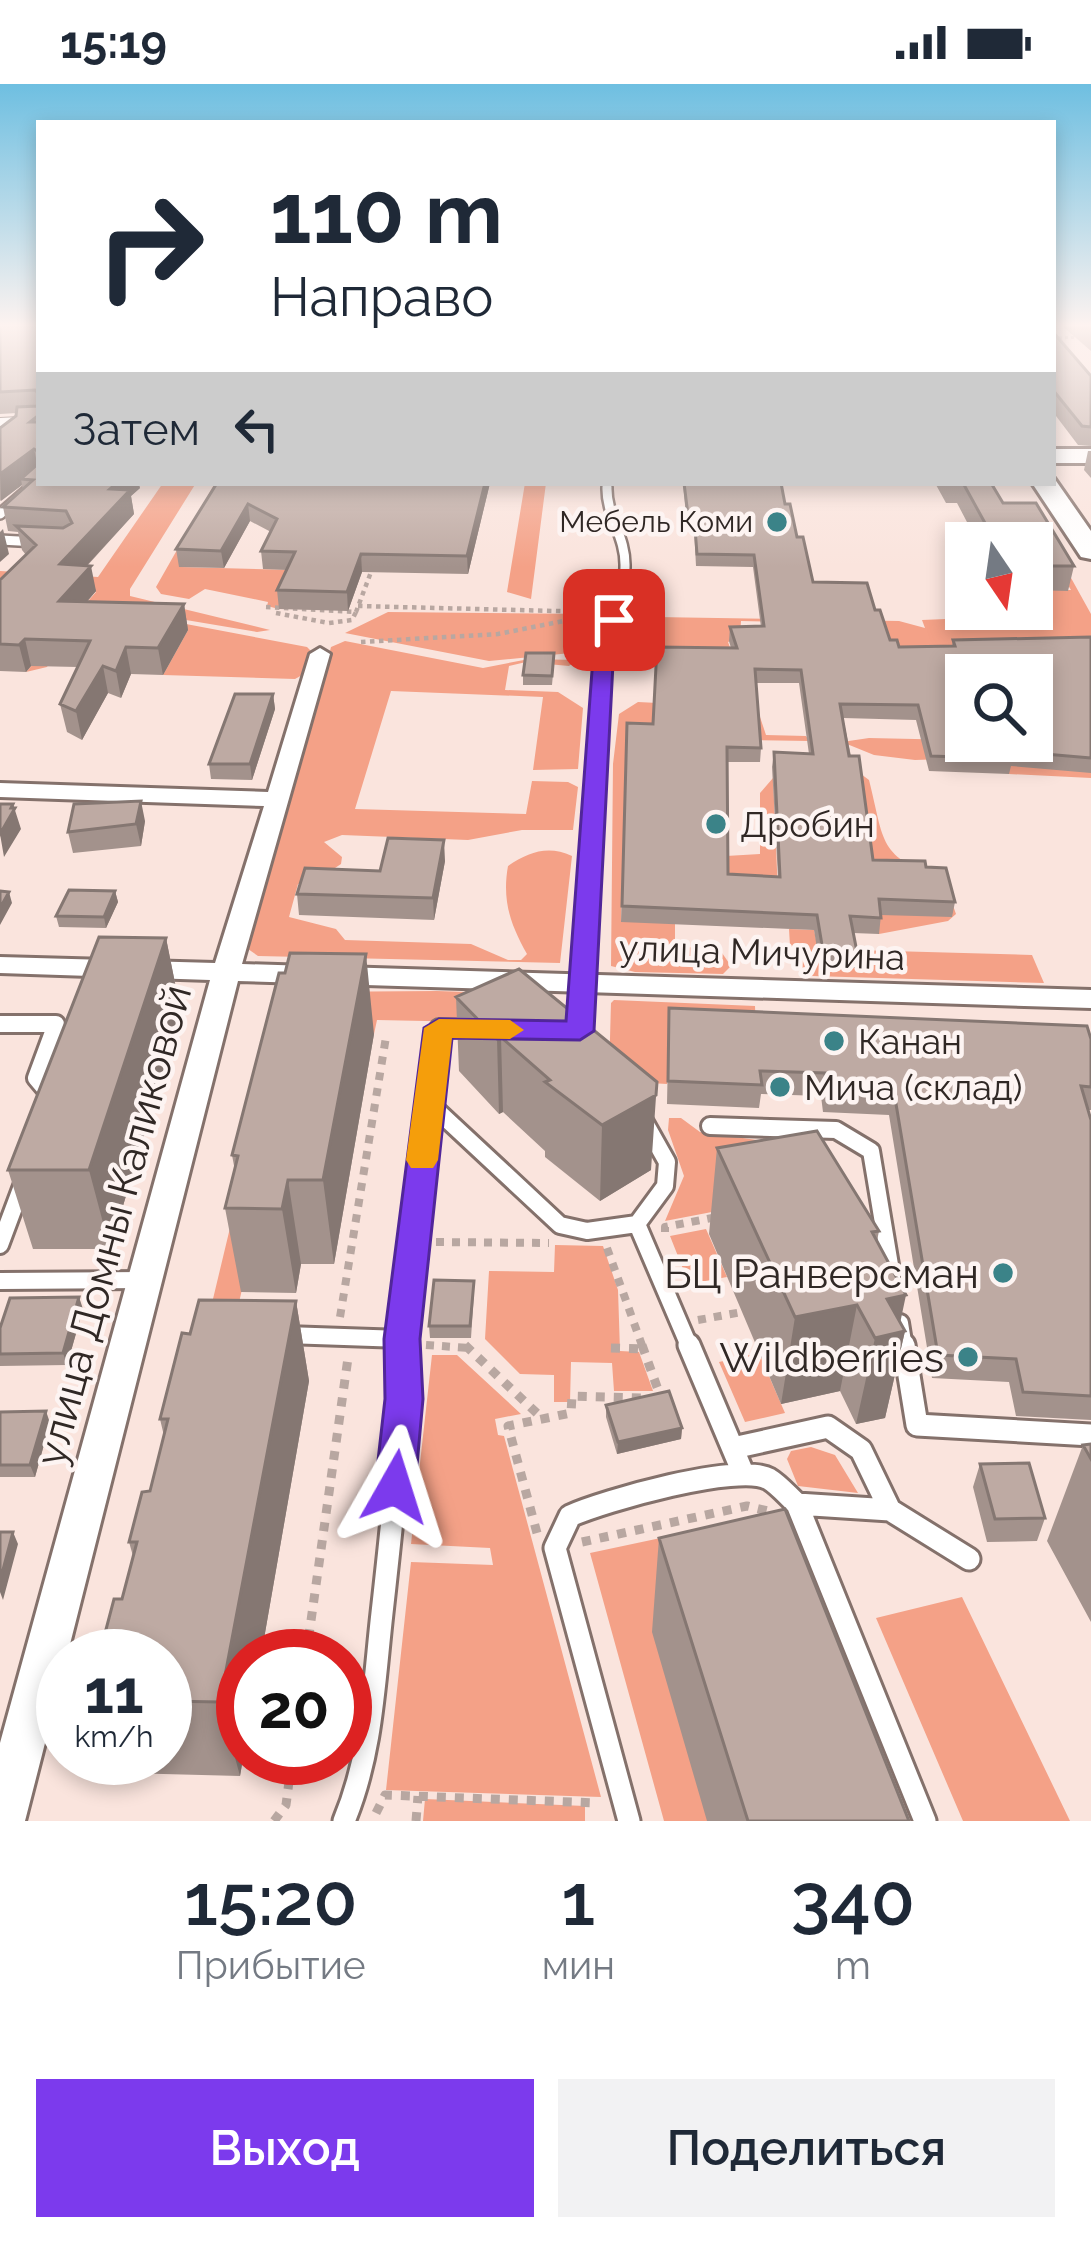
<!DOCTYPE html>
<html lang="ru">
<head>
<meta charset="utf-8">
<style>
	body { margin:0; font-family:Raleway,sans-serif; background:#f2f2f3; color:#1f2937; height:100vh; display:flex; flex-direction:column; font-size:45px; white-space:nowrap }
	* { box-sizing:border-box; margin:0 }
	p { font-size:39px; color:#747a83 }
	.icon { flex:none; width:66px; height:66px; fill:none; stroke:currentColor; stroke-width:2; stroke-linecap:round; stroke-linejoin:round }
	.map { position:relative; height:1737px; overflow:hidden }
	.drawer { display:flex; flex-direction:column; background:#fff; flex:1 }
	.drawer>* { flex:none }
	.banner { position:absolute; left:36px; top:36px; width:1020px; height:366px; border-radius:0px; box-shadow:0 6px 18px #0003; background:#fff; color:#1f2937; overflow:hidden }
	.needle { width:78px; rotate:167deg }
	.tools { position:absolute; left:945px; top:438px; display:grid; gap:24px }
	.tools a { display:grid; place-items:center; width:108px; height:108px; border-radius:0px; background:#fff; box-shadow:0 6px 18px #0003; font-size:60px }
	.speed { position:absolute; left:36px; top:1545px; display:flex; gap:24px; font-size:60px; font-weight:700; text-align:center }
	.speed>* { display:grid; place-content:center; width:156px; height:156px; border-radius:50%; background:#fff; box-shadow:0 6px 18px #0003; line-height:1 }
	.speed small { font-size:30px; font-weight:400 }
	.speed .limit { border:18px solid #d22; background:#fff; color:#111 }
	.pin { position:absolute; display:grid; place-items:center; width:102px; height:102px; color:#fff; margin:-51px; border-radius:24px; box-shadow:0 6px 18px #0006 }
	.me { position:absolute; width:132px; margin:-66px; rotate:6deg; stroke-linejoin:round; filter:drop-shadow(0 0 9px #0008) }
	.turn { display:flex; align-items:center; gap:42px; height:252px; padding:0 36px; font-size:54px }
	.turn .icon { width:156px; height:156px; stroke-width:2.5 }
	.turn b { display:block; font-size:84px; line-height:102px }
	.then { display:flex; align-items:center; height:114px; padding:0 36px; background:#0003; gap:24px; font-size:45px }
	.eta { display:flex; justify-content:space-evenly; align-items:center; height:204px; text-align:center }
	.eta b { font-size:72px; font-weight:600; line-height:84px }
	.primary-button { display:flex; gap:24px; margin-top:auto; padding:24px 36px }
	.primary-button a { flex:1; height:138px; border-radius:0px; background:#7c3aed; color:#fff; font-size:48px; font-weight:600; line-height:138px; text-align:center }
	.primary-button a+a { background:#f2f2f3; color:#1f2937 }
	.status { display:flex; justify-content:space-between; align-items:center; height:84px; padding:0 60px; background:#fff; direction:ltr }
	.status svg { height:33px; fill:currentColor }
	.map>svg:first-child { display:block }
</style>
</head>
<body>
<div class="status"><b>15:19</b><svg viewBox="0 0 49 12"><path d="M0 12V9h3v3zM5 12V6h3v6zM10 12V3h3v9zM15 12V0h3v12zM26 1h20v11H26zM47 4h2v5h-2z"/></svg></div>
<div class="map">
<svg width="1091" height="1737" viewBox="0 0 1091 1737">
	<rect width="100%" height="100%" fill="#fae4dd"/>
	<path fill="#f4a187" d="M163,399H196L130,505V512L270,546L257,548L186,536L73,544L47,583L26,588L96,508L0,501V487L98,493Z
		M215,399H230L180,483L297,486L279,525L267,522L268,518L205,505L189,515L161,510L156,503Z
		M525,399H546L531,515L507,508Z
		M1027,435L1040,438L1091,530V567L966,591L888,570L878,540L741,537L740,553L728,558L732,569L639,563L615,546L628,527L655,533L899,537L925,544L922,536L969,534L960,516H966V525H1032V506H1071Z
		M388,528L592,530L610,532L591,567L489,577L345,549Z
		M186,540L307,563L312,568L304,590L295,595L163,591L188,546Z
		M345,557L483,584L529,575L576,576L569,582L526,578L509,582L505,606L558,608L583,624L578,685L533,686L543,613L391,607L355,725L526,730L532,697L568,698L578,703L573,746H522L468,756L342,751L324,758L342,773L341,780L317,796L298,800L289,833L336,845L345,856L471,860L508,876H521L527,870C510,840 502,816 508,782C529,768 548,761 572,772L560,879L258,872L248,865L279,733L315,629L331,563Z
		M638,618L757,624L766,651L806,652L809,657L626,654L621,838H675V862L720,866L731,882L723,890L635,888L611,882L613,680L619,630Z
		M869,654L1091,659V694L1009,690L1003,673L915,676L874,671L842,658Z
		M857,687L869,696C885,759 877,772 944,796L956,830L948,837L879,850Z
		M773,694L778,809L726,806V772L760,770V709Z
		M789,845L814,846L818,865L1032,871L1044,899L813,892L791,879Z
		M437,907L552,911L566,922L567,940L377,936L374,950L253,1156L234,1241L207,1240L285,914L305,908Z
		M614,916L755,922L756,948L668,947L667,1000L616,997L609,990L611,919Z
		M669,1034H681L700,1048L764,1057L805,1110L665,1137L684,1092L668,1046Z
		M706,1145L727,1193L689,1200L670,1152Z
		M555,1161L603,1162L618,1206L620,1267L639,1268L653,1307H614L612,1279L571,1278L570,1318H554V1291L520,1290L485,1255L489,1187L554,1188Z
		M759,1269L785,1329L745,1338L719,1278Z
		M432,1271H457L521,1330L495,1335L498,1351L504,1352L601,1713L386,1706L411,1478L493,1481L490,1464L411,1460Z
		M811,1363L835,1371L858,1409L798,1402L787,1375L791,1367Z
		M750,1435L708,1737H664L590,1469Z
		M962,1513L1070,1737H963L876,1534Z
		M425,1715L585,1722V1737H423Z"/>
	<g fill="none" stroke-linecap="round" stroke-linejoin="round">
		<defs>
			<path id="lane-far4" d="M0,338L39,336
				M27,406L39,396
				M607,406V399"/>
			<path id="lane-far3" d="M0,430L31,403
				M0,456L37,458
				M600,621C602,600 599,575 606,555C614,531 625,509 625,483C626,452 606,432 607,403"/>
			<path id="lane-far2" d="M583,900L600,618"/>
			<path id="lane-far1" d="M0,940H56L36,994L52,1013
				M575,947H580L583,897
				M428,1018L560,1141L587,1147L637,1140L665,1102L667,1078L644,1037
				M710,1042L836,1046L871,1067L893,1199
				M637,1140L690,1264
				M0,1161L22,1102
				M0,1197L145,1196
				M900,1239L904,1264
				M286,1251L402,1255V1264
				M402,1255L439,944L475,945"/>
			<path id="lane" d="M689,1261L743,1389
				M904,1261L917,1341L1091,1351
				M733,1364L828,1343L861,1366L890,1426L969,1475
				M797,1420L890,1426
				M344,1737C372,1670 374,1600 382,1529C392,1440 402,1351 402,1261
				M629,1737L555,1464L570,1432C603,1417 739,1378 769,1395C779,1401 788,1412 797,1420L925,1737"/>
			<path id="street" d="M320,564L330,570L242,880L1091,906V924L238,897L67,1572H63V1589L25,1737H0V1659L210,896L0,889V873L215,879L264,722L0,713V699L268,708L310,570Z"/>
			<path id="secondary" d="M1053,365H1091V379H1053Z"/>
			<path id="primary" d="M1054,394L1091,447V475L1081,473L1032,399H1053Z"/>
		</defs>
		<use href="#lane-far4" stroke="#84716b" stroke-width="10"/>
		<use href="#lane-far3" stroke="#84716b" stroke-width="14"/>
		<use href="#lane-far2" stroke="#84716b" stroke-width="18"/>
		<use href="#lane-far1" stroke="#84716b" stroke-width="22"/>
		<use href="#lane" stroke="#84716b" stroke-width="27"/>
		<use href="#street" stroke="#84716b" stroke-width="6"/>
		<use href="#secondary" stroke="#84716b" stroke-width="6"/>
		<use href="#primary" stroke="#84716b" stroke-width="6"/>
		<path stroke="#b8a7a1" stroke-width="3" stroke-dasharray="3 3" stroke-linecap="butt" d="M1053,254L1091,253"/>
		<path stroke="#b8a7a1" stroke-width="4.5" stroke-dasharray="4.5 4.5" stroke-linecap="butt" d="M358,522L596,528
			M266,523L356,528L371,488
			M276,529L329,539L352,536L356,528
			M361,558L498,550L594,531"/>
		<path stroke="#b8a7a1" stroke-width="8" stroke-dasharray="8 8" stroke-linecap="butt" d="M665,1148V1143L717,1133
			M436,1158L549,1159
			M607,1164L643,1264
			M340,1233L386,953
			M698,1236L742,1228
			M426,1261L469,1264
			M611,1264H623"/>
		<path stroke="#b8a7a1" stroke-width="9" stroke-dasharray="9 9" stroke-linecap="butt" d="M465,1261L543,1335
			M642,1261L661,1314
			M611,1264L643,1265
			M537,1449L508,1342L571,1329L572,1312L642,1314
			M582,1458L747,1422L768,1427
			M306,1572L348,1274
			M376,1729L385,1711L598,1719
			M274,1737L286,1721L292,1674
			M416,1737L418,1712"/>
		<use href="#lane-far4" stroke="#fff" stroke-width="8"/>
		<use href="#lane-far3" stroke="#fff" stroke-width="9"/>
		<use href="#lane-far2" stroke="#fff" stroke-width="12"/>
		<use href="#lane-far1" stroke="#fff" stroke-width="16"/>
		<use href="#lane" stroke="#fff" stroke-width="21"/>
		<use href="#street" fill="#fff" fill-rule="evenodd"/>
		<use href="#secondary" fill="#fff" fill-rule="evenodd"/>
		<use href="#primary" fill="#fff" fill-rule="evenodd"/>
	</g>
	<path fill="#a3928c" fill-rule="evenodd" d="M0,240H39V399L140,404L131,412L134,430L87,482L96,507L87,518L184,520L188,546L163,591L131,590L121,614L108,609L82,656L67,648L60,620L78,583L31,582L26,588L0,587V496L26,471L22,466L18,448L8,447L3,423L23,405L22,401L0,417V344L16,332L17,329L0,330Z
		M1060,240H1091V267Z
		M1053,248L1091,292V362L1078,361L1053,328Z
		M1088,367H1091V394L1084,386Z
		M217,399H490L468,490L362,488L348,527L279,525L277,506L287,486L263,485L261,467L271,448L250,437L224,484L179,483L176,465Z
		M683,399H781L785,420L813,498L875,526L890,556L899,563L952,562L953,556L1091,553V689L1011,682L1009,690L929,687L916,636L843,634L873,776L926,783L955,818L952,833L881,831L879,850L853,849L857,868L855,884L820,883L814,846L621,838L627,639L653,640L731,564L729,557L730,543H761L753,483L696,482L694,443H687ZM756,599H799L809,670L774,668L772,683L778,793L728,790L727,678H760L761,664Z
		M935,399H991L1003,419L1074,482L1068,507L1032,506V459H978L957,419H946Z
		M554,579L552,601H523V591Z
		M273,610L275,625L252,696L211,695L209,680Z
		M145,737L141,762L73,769L68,748Z
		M445,777L434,836L299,831L297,810L380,787Z
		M115,807L118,818L106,844L59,843L56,832Z
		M166,854L181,929L110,1165H33L8,1086Z
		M519,885L651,1086L600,1117L545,1073V1067L503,1028L499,1030L459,987L456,913Z
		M669,924L1091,955V1026H1088L1091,1036V1336L1016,1332L1009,1298L932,1294L889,1031L823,1028L821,1012L761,1010L759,1024L667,1020Z
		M374,950L334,1180H301L296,1209L241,1208L225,1124L235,1087L232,1071Z
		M717,1064L879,1147L877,1157L900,1238L905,1247L885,1334L856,1340L840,1307L781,1320L709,1150Z
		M474,1209L471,1254H430L429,1242Z
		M296,1217L309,1297L240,1692L125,1689L119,1674H165V1572L122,1515L133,1472L129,1458L150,1407L164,1352L160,1335L190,1250Z
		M83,1225L67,1281L0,1282V1244Z
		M606,1321L682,1344L681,1355L617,1370L606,1333Z
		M0,1328L50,1339L35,1393H0Z
		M1091,1360V1538L1047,1457L1083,1361Z
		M980,1380L1045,1434L1037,1457L987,1458L973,1403Z
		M659,1454L909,1737H707L652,1548Z"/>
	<path fill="#857772" d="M34,365L39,388L21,395L22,401L1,417L0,390Z
		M117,399H139L140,404L131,412L134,430L65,505L60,480L110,405Z
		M485,399H490L468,490L467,472Z
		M248,420L250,437L224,484L221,467Z
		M3,445L9,470L0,478V448Z
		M361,470L362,488L348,527L347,508Z
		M91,482L96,507L64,543L59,517Z
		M184,520L188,546L163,591L158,564Z
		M25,555L31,582L26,588L19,561Z
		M126,563L131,590L121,614L116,587Z
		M103,582L108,609L82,656L76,627Z
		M273,610L275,625L252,696L250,680Z
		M141,717L145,737L141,762L136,740Z
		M13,720L21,745L4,773L0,750Z
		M444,756L445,777L434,836L433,814Z
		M115,807L118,818L106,844L104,833Z
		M9,808L12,819L0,841V824Z
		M166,854L181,929L110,1165L89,1086Z
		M366,870L374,950L334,1180L323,1096Z
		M501,953L503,1028L499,1030L497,955Z
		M657,998L651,1086L600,1117L602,1041Z
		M288,1096L301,1180L296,1209L282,1125Z
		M906,1211L898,1249L905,1247L885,1334L856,1340L875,1254L887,1215Z
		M79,1213L83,1225L67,1281L63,1269Z
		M296,1217L309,1297L261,1572H243V1674L240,1692L220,1618Z
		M857,1221L840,1307L781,1320L795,1233Z
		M46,1327L50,1339L35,1393L30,1381Z
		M682,1344L681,1355L617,1370L618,1358Z
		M13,1448L18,1460L3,1516L0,1508V1497Z"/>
	<path fill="#beaaa3" stroke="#857772" stroke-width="3" fill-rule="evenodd" d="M3,240H39V310L35,306L0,308V242Z
		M1053,248L1091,292V343L1082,342L1053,306Z
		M39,320V331L30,338H39V368L34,365L0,390V344L16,332L17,323L38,322Z
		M39,379V399H117L110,405L130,406L60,480L91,482L59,517L184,520L158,564L126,563L116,587L103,582L76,627L60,620L90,557L25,555L19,561L0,560V496L36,461L16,442L63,444L72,439L66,427L3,423L33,396L21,395Z
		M217,399H485L467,472L361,470L347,508L277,506L295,468L261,467L277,435L248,420L221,467L176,465Z
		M684,399H781L785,420H790L797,453H803L813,498L867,499L875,526H880L890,556H897L899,563L955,562L953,556L1091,553V674L1010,667L1013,675L931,672L918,621L840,620L849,672H859L873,776L925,777L926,783L946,784L955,818L879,815L881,834L850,832L857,868L823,867L817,831L622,822L627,639L653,640L657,563L737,564L730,543L764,542L754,471L697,470L694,431H688ZM755,585L801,586L813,670L774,668L780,793L728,790L727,663L761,664ZM966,591H1032V657H966Z
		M963,399H991L1003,419H1036L1074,482H1032V459H996Z
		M526,569H554L552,592L523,591Z
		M235,610H273L250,680H209Z
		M141,717L136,740L68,748L74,720Z
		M0,720H13L11,724H15L0,750Z
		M388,754L444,756L433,814L297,810L305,784L380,787Z
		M69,806L115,807L104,833L56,832Z
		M0,807L9,808L0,824Z
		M99,853L166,854L89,1086H8Z
		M290,869L366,870L323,1096H288L282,1125L225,1124L238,1072L232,1071L279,889H285Z
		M519,885L657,998L656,1011L602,1041L545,998L550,996L501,953L497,955L456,913Z
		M669,924L1087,942L1091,955V1003L1081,1002L1091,1036V1312L1023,1308L1016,1275L938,1271L894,1008L826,1005L825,989L760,987L762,1001L668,997Z
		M817,1047L879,1147L872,1148L906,1211L887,1215L905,1247L875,1254L857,1221L795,1233L717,1064Z
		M434,1196L474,1197L470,1242H429Z
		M79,1213L63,1269L0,1270V1244L10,1214Z
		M199,1216L296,1217L220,1618L165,1617V1572H99L114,1515H122L137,1458H129L142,1408L150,1407L168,1335H160L182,1249L190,1250Z
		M669,1307L682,1344L618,1358L606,1321Z
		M46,1327L30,1381H0V1328Z
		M1091,1360V1375L1083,1361Z
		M1029,1379L1045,1434L995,1435L980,1380Z
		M785,1425L909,1737H748L659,1454Z
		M0,1448H13L0,1497Z"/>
	<linearGradient id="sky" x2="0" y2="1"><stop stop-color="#6ebfe1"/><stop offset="0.5" stop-color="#fdf3f0"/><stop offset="1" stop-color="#fdf3f0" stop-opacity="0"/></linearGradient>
	<rect width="1091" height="483" fill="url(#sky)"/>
	<path fill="#7c3aed" stroke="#51269a" stroke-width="3" d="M614,531L624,536L614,560L594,947L580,956L452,954L420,1255L423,1315L415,1403L409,1416L395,1421L381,1416L375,1403L385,1315L384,1255L424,944L439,935L566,937L594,560L607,532Z"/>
	<path fill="#f59e0b" d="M439,935L510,936L524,946L510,955L452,954L438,1076L433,1084H411L406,1076L424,944Z"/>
	<g fill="#3b8388" stroke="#fdf4f2" stroke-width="4.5">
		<circle cx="777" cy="438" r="12"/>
		<circle cx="716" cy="740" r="12"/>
		<circle cx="834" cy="957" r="12"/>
		<circle cx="780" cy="1003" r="12"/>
		<circle cx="1003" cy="1189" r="12"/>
		<circle cx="968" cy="1273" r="12"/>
	</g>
	<g text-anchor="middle" stroke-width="9" stroke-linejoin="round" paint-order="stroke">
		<g font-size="30" fill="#302825" stroke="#fdf4f2" text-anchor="end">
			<text x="753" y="448">Мебель Коми</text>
		</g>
		<g font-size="36" fill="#302825" stroke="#fdf4f2" text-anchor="start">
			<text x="740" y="753">Дробин</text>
			<text x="858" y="970">Канан</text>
			<text x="804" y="1016">Мича (склад)</text>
		</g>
		<g font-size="36" fill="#302825" stroke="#fdf4f2">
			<text transform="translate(762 868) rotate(2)" y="13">улица Мичурина</text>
		</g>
		<g font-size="42" fill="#302825" stroke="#fdf4f2">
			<text transform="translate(113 1141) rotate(-75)" y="15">улица Домны Каликовой</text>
		</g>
		<g font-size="42" fill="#302825" stroke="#fdf4f2" text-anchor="end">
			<text x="979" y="1204">БЦ Ранверсман</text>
			<text x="944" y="1288">Wildberries</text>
		</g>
	</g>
</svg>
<div class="tools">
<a><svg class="needle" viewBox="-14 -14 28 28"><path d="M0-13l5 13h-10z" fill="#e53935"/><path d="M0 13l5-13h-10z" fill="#747a83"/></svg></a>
<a><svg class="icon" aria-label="search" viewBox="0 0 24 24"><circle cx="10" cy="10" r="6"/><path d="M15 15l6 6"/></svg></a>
</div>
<div class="speed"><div>11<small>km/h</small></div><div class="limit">20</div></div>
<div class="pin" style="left:614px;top:536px;background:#d93025"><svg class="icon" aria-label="arrive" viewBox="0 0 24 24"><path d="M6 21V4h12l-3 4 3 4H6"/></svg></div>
<svg class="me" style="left:395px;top:1403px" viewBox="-20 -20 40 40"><path d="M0-17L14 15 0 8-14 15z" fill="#7c3aed" stroke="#fff" stroke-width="4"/></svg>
<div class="banner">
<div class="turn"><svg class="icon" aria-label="right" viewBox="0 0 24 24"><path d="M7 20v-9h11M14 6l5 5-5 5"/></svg><div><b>110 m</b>Направо</div></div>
<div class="then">Затем<svg class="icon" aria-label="left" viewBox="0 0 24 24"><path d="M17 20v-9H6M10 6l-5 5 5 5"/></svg></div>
</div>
</div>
<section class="drawer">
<div class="eta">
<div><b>15:20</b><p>Прибытие</p></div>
<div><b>1</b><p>мин</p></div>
<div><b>340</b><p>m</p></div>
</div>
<div class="primary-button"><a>Выход</a><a>Поделиться</a></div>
</section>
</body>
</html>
